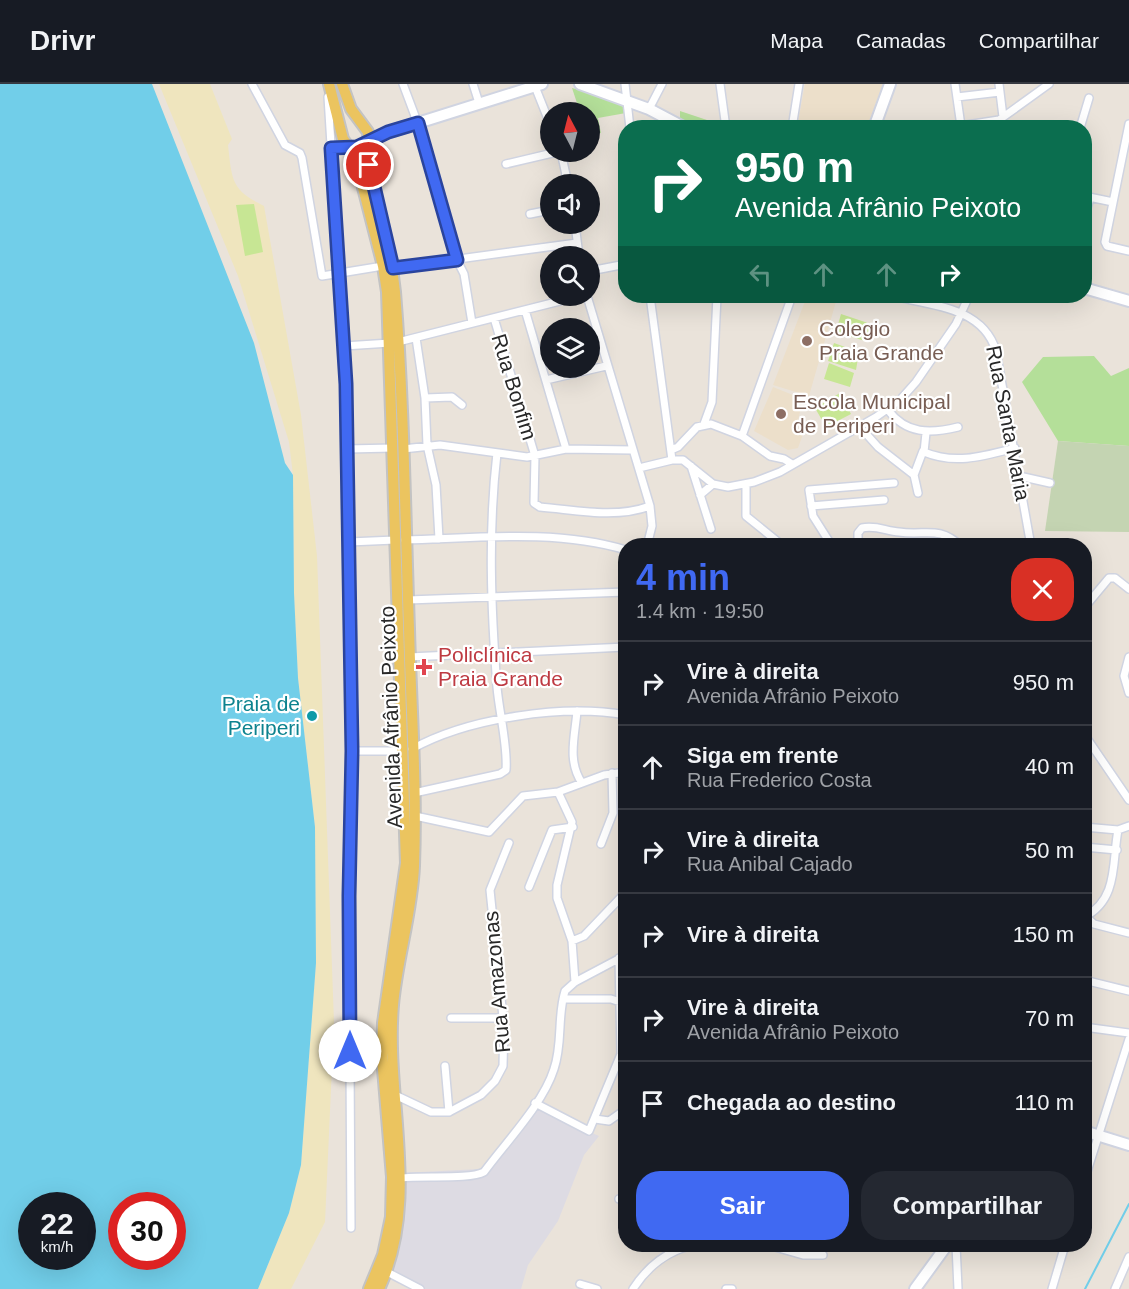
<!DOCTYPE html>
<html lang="pt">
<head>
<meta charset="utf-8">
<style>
	body { margin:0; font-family:Helvetica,sans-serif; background:#242831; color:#f1f3f6; height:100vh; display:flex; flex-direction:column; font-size:22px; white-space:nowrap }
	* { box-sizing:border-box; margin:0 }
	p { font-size:20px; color:#9ea1a6 }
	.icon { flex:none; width:33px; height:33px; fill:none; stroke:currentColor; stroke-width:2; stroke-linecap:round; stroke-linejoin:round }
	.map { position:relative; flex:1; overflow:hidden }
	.sheet { position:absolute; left:618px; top:454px; width:474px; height:714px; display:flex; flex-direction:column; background:#171b24; border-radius:24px; box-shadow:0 6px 24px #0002 }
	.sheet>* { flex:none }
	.top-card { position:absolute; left:618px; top:36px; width:474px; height:183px; border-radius:24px; box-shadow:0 6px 24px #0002; background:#0b6e4f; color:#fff; overflow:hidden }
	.needle { width:39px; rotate:353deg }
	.buttons { position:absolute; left:540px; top:18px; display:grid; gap:12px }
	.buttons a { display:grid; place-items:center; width:60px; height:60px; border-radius:50%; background:#171b24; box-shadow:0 6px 24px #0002; font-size:30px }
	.speed { position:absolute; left:18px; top:1108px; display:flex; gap:12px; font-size:30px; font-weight:700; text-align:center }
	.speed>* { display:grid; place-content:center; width:78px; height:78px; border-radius:50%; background:#171b24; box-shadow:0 6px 24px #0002; line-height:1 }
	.speed small { font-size:15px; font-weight:400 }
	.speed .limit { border:9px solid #d22; background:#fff; color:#111 }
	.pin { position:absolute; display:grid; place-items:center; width:51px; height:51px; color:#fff; margin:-26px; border:3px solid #fff; border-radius:50%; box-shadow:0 2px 6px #0007 }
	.me { position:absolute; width:66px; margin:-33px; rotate:0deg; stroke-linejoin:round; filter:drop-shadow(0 0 4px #0008) }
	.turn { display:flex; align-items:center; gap:21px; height:126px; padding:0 18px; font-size:27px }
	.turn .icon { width:78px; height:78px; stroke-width:2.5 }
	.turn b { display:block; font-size:42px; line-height:51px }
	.lanes { display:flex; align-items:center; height:57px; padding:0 18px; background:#0003; justify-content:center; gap:30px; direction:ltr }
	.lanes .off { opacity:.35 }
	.round { display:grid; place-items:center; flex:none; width:63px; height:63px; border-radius:24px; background:#242831 }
	.summary { display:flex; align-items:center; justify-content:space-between; height:102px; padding:0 18px }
	h1 { font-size:36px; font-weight:600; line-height:45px; color:#4069f2 }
	.action { display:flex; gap:12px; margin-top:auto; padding:12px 18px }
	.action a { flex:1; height:69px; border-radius:24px; background:#4069f2; color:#fff; font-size:24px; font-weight:600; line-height:69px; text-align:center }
	.action a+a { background:#242831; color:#f1f3f6 }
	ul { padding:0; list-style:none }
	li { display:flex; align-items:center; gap:18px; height:84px; padding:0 18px; border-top:2px solid #363941 }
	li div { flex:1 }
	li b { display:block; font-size:22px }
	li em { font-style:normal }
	header { display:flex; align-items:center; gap:36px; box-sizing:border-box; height:84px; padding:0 30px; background:#171b24; border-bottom:2px solid #363941 }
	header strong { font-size:28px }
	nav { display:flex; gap:33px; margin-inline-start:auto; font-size:21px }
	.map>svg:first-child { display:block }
</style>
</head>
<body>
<header>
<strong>Drivr</strong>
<nav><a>Mapa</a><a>Camadas</a><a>Compartilhar</a></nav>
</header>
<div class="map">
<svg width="1129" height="1205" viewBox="0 0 1129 1205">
	<rect width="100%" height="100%" fill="#eae3da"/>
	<path fill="#dddbe3" d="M530,1022L599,1052L584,1071L558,1137L528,1181L521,1205H423L387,1189L401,1089L480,1085L492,1074Z"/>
	<path fill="#ecdfca" d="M805,0H883L867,43L797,44Z
		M807,212L837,214L809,312L773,301Z
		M773,303L803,315L796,345L804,347L798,364L788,366L754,347Z"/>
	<path fill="#b4df99" d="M572,4L621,18L626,29L598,34L601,49L590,51V28H580Z
		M680,27L719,40L721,43H695L680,34Z
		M1094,272L1111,292L1129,284V362L1058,357L1022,298L1043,273Z"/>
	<path fill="#efe5be" d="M159,0H210L232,55L228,61C232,96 231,106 264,122L301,331L317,472L334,938L325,1138L291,1205H258L289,1129L301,1081L316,879L315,743L298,594L294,509L293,391L289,358L238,192Z"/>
	<path fill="#c4d4b2" d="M1058,357L1129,362V448L1045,447Z"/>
	<path fill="#c7e694" d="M254,120L263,168L245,172L236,121Z
		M841,230L871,240L865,257L836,248Z
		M834,259L859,268L856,286L828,277Z
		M829,279L854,289L850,303L824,295Z
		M840,309L851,330L826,343L815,324Z"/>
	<path fill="#71cee9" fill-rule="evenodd" d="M0,0H152L254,259L285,379L293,391L294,509L298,594L315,743L316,879L301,1081L289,1129L258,1205H0ZM32,1122H82V1173H32ZM122,1122H172V1173H122Z"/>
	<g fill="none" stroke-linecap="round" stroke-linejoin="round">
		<path stroke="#71cee9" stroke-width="2" d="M1085,1205L1129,1120"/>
		<defs>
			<path id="street" d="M252,0L285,61L300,69L302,74L322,192L383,182
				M403,0L418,40L457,176L464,190L472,239
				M473,0L479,19
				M534,0L550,40
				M625,0L630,44
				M720,0L726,44
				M955,0L961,42
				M999,0L1003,33
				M328,13L346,300L352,667L349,812L351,1144
				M957,13L1000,8
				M649,25L662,0
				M1129,40L1105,158L1107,162L1129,167
				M792,44L799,0
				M947,44L999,36L1049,0
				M1080,44L1089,14
				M561,68L568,100
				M506,80L557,68
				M1084,112L1113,118
				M530,130L550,126
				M1084,134L1090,114
				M575,140L579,172
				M392,184L577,159
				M590,187L626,180
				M587,212L650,422L652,442L647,462
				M650,212L672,376
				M892,212C931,221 983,223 996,267L1031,462
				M525,226L566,365
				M494,234L535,372L534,419L540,423C577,426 615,435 650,422
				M416,254L425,314L427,361L436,401L439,455
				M398,258L580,212
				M344,262L390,259
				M546,296L606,282
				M425,314L452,313L462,321
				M888,326C906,350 930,350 958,343
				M704,340L712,318L717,212
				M860,343L878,363L914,391
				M926,349L924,368C955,381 984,372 1015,364
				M742,352L792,212
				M347,365L393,364
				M403,365L440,361L527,373L566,365L632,366
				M671,366L678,363L697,343L711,340L742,352L770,372L784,375L792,380
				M691,382L711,445
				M639,384L672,376H683L713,400L728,403L754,398L780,388L876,333L900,316L916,298L956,240L969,212
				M1019,392L1050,399
				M746,400V432L783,462
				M918,409L914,391L923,367
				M700,411L713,400
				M811,422L884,416
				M405,456C477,454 556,445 626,466
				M349,458L395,456
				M832,462L813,432L809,406L894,399
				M870,462L858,459V449L862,444C876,441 886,447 899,448C926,452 938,441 961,462
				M408,516L626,508
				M1084,524L1109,494H1115L1129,505
				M409,573L626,563
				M1129,573L1124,592L1129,609
				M577,627C575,652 567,677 582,699
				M1084,650L1129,716
				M412,665C468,634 563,620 626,631
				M352,667H402
				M558,708L572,738L557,801V814L572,857L575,898
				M414,709L500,690L506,686C508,662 499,628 497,603C491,525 488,447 497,369
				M415,732L489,748L523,712L558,708L604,691L626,688
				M1084,743L1118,746L1129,742
				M601,760L613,729L612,689
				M1084,763L1117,766
				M529,803L552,746L573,743
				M1084,833C1119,816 1112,776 1118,746
				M1086,833L1094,840L1129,849
				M572,857L584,852L626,808
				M1084,896L1129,907
				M563,915H611L623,919
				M451,934H503
				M1084,943L1129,949
				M445,982L449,1028
				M395,1011L431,1028H449L481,1011L495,997L503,982L504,943L490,806L509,759
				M535,1019L589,1047L621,970L619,874
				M595,1035L609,1037L626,1025
				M401,1094C422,1091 469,1096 484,1088C506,1058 543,1020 554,985C563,959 557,932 565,907L575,898L626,871
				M1084,1097L1129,955
				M619,1115L626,1114
				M768,1161L803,1171H823
				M956,1161L958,1205
				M387,1188L420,1205
				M580,1200L597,1205
				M633,1205C647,1183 668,1166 694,1161
				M726,1205H732
				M1052,1205L1065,1161
				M1115,1205L1129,1173"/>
			<path id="secondary" d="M580,0L649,25L685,44
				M874,44L890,0
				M349,63L360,62L389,48L542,0
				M1084,204L1129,217
				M1084,1047L1129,1061
				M915,1205L947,1161"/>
			<path id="primary" d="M329,0L343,55L353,69L357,80L383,182L387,208L406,779L383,939L382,973L392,1093L391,1133L383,1171L369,1205
				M342,0L351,25L368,48L371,95L392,184L395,208C404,320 405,433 409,545C411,624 417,703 414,782C412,829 397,875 393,921C385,1017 421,1114 379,1205"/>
		</defs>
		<use href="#street" stroke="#d0d4e1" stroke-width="10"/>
		<use href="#secondary" stroke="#d0d4e1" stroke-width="14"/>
		<use href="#primary" stroke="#c3c3c3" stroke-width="14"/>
		<use href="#street" stroke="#fff" stroke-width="7"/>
		<use href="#secondary" stroke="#fff" stroke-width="10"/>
		<use href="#primary" stroke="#ebc45f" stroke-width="10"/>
	</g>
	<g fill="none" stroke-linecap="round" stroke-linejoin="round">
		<defs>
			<path id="route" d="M350,967L349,812L352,667L346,300L331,64L357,63L388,48L418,39L457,176L393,184L369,81"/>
		</defs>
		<use href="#route" stroke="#2a449d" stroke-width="15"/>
		<use href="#route" stroke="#4069f2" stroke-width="10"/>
	</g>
	<g fill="#8d6e63" stroke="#fff" stroke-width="2">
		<circle cx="807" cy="257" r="6"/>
		<circle cx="781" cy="330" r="6"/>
	</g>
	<path fill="#e0444e" stroke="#fff" stroke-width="2" d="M421 574h6v6h6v6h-6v6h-6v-6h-6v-6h6z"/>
	<circle fill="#0f9aa8" stroke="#fff" stroke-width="2" cx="312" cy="632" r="6"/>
	<g text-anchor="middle" stroke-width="4.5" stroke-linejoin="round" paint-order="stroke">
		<g font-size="21" fill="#785e54" stroke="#fff" text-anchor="start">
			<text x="819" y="252">Colegio<tspan x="819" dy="24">Praia Grande</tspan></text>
			<text x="793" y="325">Escola Municipal<tspan x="793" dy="24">de Periperi</tspan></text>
		</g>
		<g font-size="21" fill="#282828" stroke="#fff">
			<text transform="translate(514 303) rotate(73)" y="7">Rua Bonfim</text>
			<text transform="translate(1008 339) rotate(79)" y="7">Rua Santa Maria</text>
			<text transform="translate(391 633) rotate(-92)" y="7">Avenida Afrânio Peixoto</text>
			<text transform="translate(497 898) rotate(-95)" y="7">Rua Amazonas</text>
		</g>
		<g font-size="21" fill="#be3a42" stroke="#fff" text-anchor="start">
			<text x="438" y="578">Policlínica<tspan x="438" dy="24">Praia Grande</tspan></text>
		</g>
		<g font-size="21" fill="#0d838f" stroke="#fff" text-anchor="end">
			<text x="300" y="627">Praia de<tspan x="300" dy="24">Periperi</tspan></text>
		</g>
	</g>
</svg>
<div class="buttons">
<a><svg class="needle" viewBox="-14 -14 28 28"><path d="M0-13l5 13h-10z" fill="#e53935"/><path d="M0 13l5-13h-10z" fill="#9ea1a6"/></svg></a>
<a><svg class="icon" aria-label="sound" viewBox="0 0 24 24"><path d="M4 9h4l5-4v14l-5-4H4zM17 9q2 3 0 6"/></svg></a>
<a><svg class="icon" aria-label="search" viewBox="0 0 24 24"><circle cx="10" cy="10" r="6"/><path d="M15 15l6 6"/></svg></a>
<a><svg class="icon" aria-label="layers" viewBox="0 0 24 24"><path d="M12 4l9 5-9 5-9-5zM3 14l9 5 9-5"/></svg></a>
</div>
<div class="speed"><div>22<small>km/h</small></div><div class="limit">30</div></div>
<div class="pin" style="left:369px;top:81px;background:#d93025"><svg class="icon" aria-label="arrive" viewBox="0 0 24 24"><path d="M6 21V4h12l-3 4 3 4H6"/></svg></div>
<svg class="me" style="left:350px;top:967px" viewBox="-20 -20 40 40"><circle r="19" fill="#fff"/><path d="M0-13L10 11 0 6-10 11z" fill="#4069f2"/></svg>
<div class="top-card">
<div class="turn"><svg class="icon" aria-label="right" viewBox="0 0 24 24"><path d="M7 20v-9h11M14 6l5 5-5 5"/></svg><div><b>950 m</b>Avenida Afrânio Peixoto</div></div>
<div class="lanes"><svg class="icon off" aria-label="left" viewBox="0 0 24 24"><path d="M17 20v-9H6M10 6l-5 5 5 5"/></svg><svg class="icon off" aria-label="ahead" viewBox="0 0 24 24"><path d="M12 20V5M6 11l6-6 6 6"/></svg><svg class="icon off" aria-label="ahead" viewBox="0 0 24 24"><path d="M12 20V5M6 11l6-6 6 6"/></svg><svg class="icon" aria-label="right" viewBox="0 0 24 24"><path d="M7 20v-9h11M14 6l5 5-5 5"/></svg></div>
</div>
<section class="sheet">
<div class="summary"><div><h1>4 min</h1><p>1.4 km · 19:50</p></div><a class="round" style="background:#d93025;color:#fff"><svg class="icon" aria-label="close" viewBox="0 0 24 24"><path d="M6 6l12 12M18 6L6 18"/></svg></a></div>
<ul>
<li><svg class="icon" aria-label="right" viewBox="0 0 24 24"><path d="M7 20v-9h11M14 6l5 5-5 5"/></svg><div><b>Vire à direita</b><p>Avenida Afrânio Peixoto</p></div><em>950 m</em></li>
<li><svg class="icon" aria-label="ahead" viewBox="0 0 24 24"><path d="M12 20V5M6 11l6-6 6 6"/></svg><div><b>Siga em frente</b><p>Rua Frederico Costa</p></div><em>40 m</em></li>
<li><svg class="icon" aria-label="right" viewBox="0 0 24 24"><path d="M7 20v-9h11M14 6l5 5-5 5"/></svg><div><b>Vire à direita</b><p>Rua Anibal Cajado</p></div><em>50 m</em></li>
<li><svg class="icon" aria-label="right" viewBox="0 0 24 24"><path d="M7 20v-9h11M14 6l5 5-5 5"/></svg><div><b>Vire à direita</b></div><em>150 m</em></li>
<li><svg class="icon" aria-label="right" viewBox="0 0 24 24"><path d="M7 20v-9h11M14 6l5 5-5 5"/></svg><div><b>Vire à direita</b><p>Avenida Afrânio Peixoto</p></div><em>70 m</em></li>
<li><svg class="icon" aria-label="arrive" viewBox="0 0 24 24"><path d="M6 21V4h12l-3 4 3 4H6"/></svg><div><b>Chegada ao destino</b></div><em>110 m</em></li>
</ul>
<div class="action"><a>Sair</a><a>Compartilhar</a></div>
</section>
</div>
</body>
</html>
